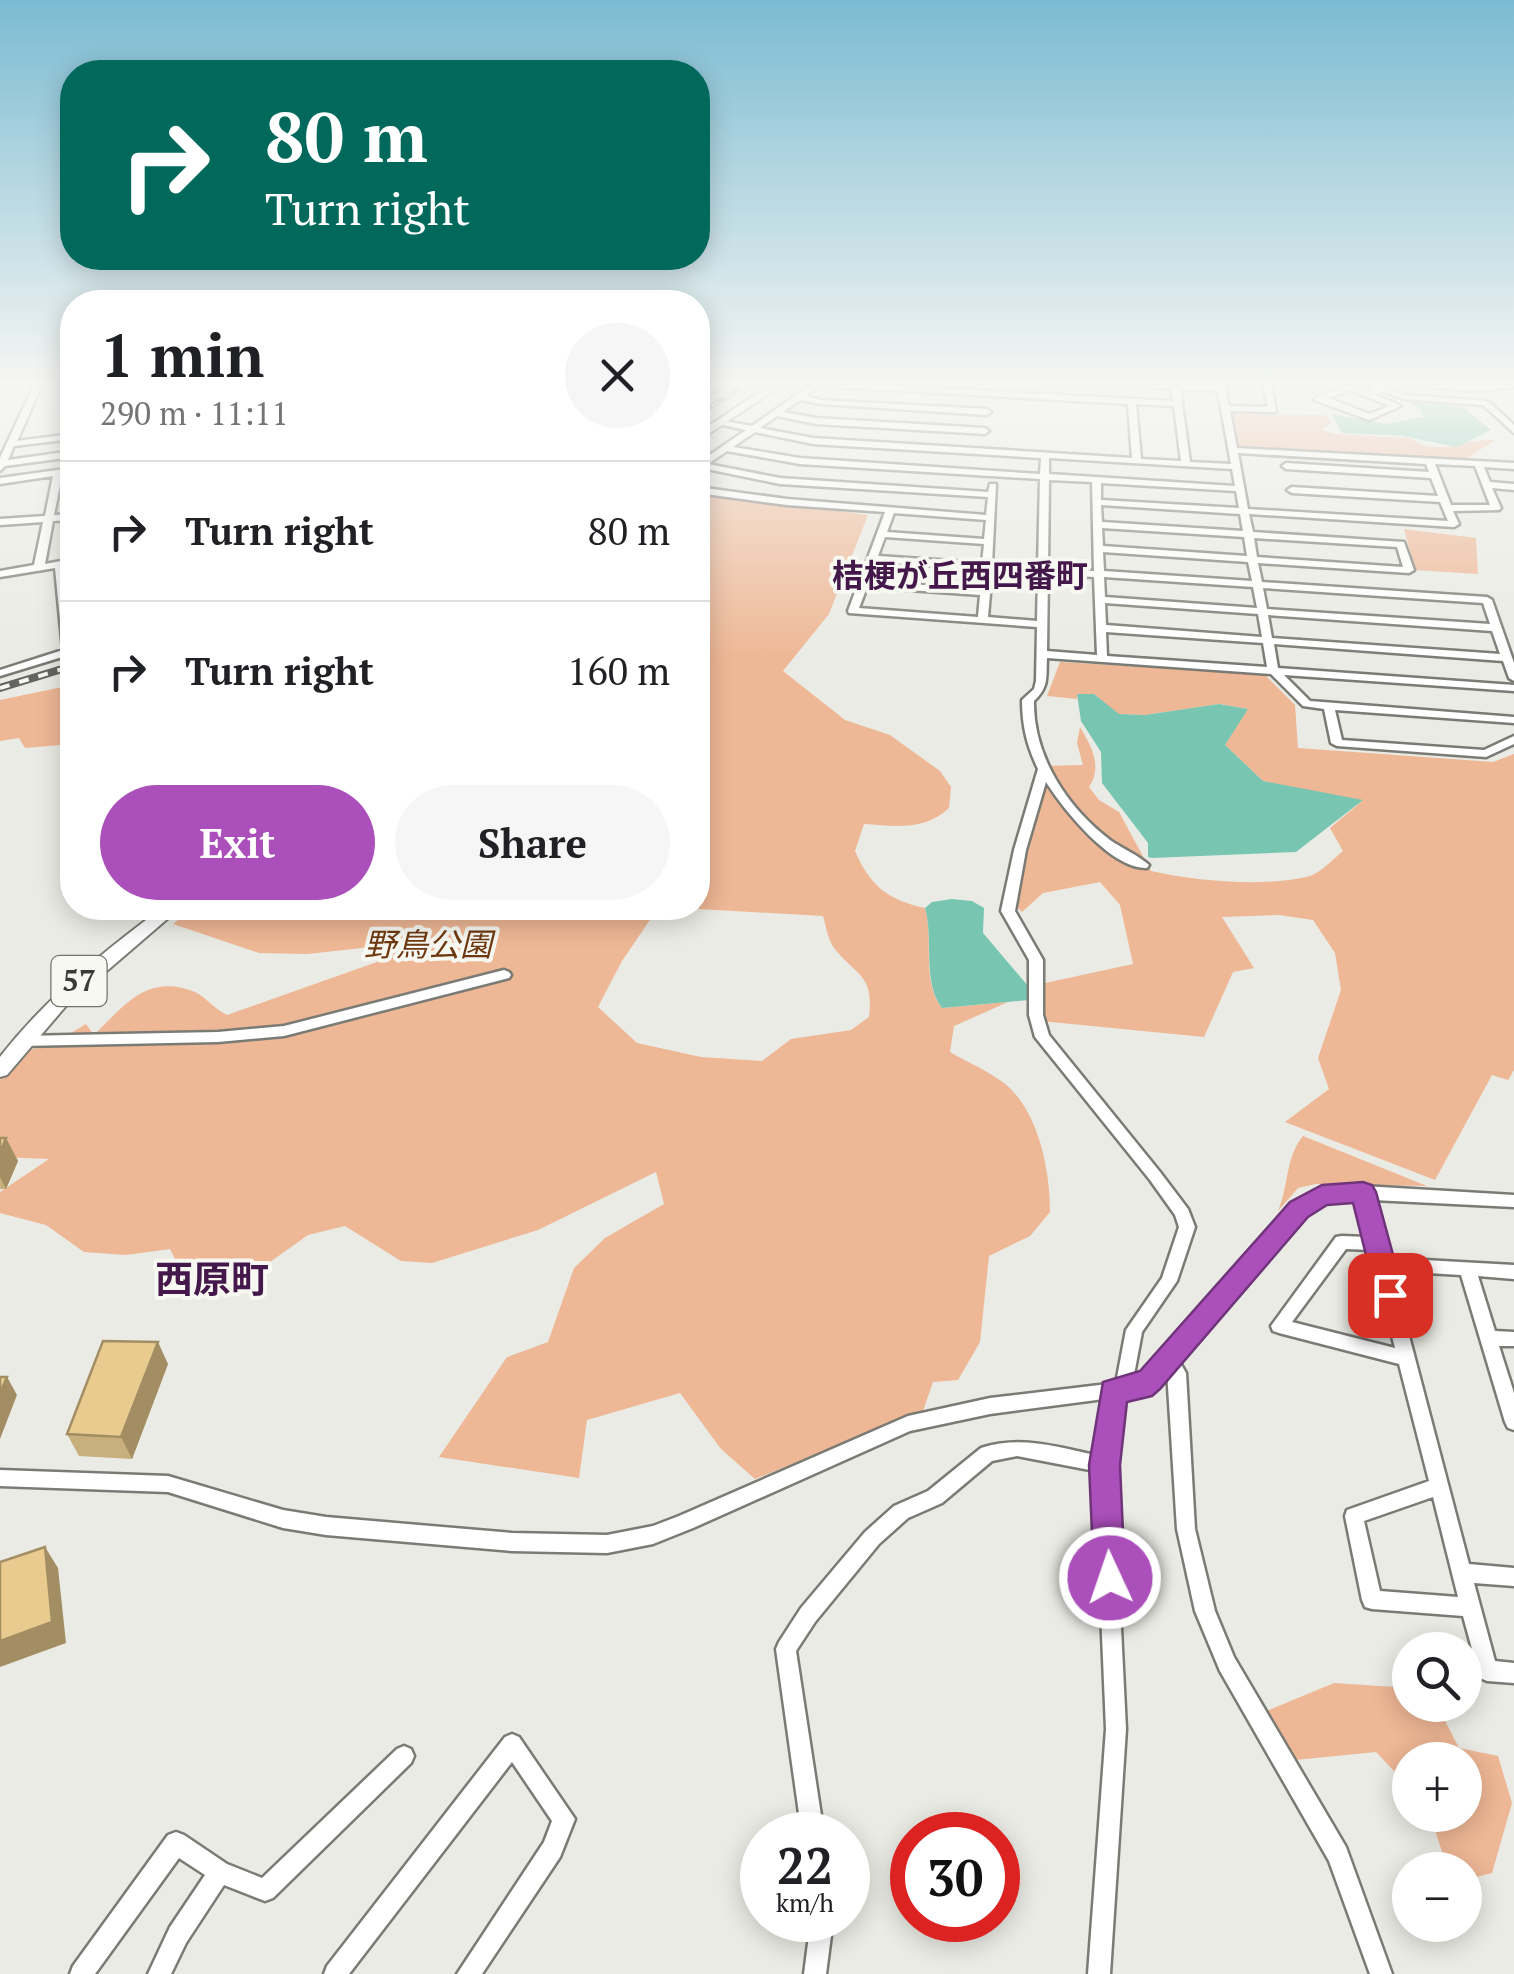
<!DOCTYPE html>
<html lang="en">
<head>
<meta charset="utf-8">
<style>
	body { margin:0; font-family:"PT Serif","Noto Sans JP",serif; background:#f6f6f6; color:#202124; height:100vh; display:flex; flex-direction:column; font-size:38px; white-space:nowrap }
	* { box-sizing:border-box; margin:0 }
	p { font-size:32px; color:#757577 }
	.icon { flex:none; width:55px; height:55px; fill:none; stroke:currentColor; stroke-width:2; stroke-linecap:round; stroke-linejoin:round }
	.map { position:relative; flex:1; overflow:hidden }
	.details { position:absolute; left:60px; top:290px; width:650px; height:630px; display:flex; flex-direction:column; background:#fff; border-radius:40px; box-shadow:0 5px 25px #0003 }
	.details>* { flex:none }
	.guide { position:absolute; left:60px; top:60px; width:650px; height:210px; border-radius:40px; box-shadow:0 5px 25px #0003; background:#00695c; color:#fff; overflow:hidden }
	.buttons { position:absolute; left:1392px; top:1632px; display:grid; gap:20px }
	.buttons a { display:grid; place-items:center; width:90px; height:90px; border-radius:50%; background:#fff; box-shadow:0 5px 25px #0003; font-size:50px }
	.speed { position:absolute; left:740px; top:1812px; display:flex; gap:20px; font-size:50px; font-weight:700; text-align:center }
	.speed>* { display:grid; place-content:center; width:130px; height:130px; border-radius:50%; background:#fff; box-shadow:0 5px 25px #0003; line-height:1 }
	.speed small { font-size:25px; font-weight:400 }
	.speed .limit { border:15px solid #d22; background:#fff; color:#111 }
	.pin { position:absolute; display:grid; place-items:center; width:85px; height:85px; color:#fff; margin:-42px; border-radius:20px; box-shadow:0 5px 15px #0006 }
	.me { position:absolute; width:110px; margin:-55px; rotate:357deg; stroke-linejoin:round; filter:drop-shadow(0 0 8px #0008) }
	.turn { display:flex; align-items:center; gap:35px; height:210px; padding:0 40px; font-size:45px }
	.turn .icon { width:130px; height:130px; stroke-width:2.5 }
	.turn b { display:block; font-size:70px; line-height:85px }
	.round { display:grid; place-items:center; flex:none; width:105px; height:105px; border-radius:52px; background:#f6f6f6 }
	.headline { display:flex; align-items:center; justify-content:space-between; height:170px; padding:0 40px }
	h1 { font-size:60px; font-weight:800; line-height:75px }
	.cta { display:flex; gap:20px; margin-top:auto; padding:20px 40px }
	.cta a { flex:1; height:115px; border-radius:60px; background:#ab50bb; color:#fff; font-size:40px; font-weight:800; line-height:115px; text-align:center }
	.cta a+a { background:#f6f6f6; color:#202124 }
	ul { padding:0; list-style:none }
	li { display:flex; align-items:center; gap:30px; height:140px; padding:0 40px; border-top:2px solid #e0e0e0 }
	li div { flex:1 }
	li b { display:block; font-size:38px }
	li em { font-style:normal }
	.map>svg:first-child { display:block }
</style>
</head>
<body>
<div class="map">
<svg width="1514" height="1974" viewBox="0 0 1514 1974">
	<rect width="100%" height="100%" fill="#eaebe4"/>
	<path fill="#eeb795" d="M1233,414L1326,415L1331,423L1322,430L1336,434L1410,438C1440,459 1466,437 1495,440L1463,461L1237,447Z
		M698,491L868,515L829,614L783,671L845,720L890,735L940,771L951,787L949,808C924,831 896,826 864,824L855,851C870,886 888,900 925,908C934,940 921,981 942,1008L1008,1002L954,1026L950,1052C967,1062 988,1071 1004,1083C1039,1111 1050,1171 1050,1212L1030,1236L989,1256L980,1342L958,1380L933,1382L923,1411L755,1479L721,1449L680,1393L587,1420L579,1478L439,1457L507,1357L548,1342L574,1268L605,1238L664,1204L656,1172L538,1230L432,1263L401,1261L345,1226L308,1235L270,1262L185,1279L170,1249L126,1255L84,1252L46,1225L0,1213V1192L49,1159L0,1157V1080L24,1050L48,1047L86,1024L94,1035C125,1005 147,973 195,992C206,997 214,1009 227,1015L391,957L379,946L308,954L259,953L173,924L193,908H658L622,961L598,1007L637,1043L701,1057L762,1061L791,1039L851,1030L869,1017C874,974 857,977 834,948C828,940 826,926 823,916L680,908H698Z
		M1404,529L1476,538L1478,574L1415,570Z
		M1060,662L1264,674L1295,705L1298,748L1493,762L1514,754V1070L1508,1080L1492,1075L1435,1180L1285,1122L1329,1089L1318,1058L1341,990L1335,953L1313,920L1279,915L1222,917L1254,968L1233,972L1204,1037L1041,1021L1045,983L1133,964L1120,905L1100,882L1043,893L1022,912L1012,902L1022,883L1023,853L1044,766L1083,765L1077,743L1080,727C1091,746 1103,766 1089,787L1099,800L1119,812L1151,871C1195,881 1261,887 1306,877C1319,875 1333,859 1343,851L1330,828L1362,801L1263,781L1225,745L1247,709L1219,704L1145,715L1118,714L1094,694L1077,695V699L1047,696Z
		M72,685V744L25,748L19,738L0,741V700Z
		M1303,1136L1427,1186L1316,1184L1298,1188L1278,1211C1289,1186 1285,1158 1303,1136Z
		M1334,1683L1410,1688V1705H1437L1459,1748L1498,1756L1512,1803L1492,1873L1465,1880V1870H1448L1430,1815H1465V1760H1410V1788L1376,1752L1295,1760L1264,1712Z"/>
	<path fill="#78c6b2" d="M1407,401L1463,407L1491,430L1457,447L1402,436L1342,433L1332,414L1386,424L1424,417L1419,408Z
		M1077,694H1094L1119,714L1145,715L1219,704L1248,709L1225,745L1263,781L1363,800L1296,852L1152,858L1148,857V843L1102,783L1101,752L1081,721Z
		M952,899L972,901L984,908L983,933L1028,986L1029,1000L942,1008C922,982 934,939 925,908L932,902Z"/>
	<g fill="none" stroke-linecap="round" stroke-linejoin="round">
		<defs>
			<path id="minor" d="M34,385H42L17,441L72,434V439L14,446L8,460L72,451V457L5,466L0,471V458Z
				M715,385H724L698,401V396Z
				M811,385H820L805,396L821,400L987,409L991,412L987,415L821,404L800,400L783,412L816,418L985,428L989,431L985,434L816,424L777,416L760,428L813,438L1132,458L1128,404L836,387L832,385H879L1173,401L1171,389L1149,387L1145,385H1225L1229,406L1268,407L1263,385H1271L1276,412L1230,411L1237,448L1514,463V469L1484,467L1490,482L1514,484V490L1492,488L1501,508L1499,510L1453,511L1459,524L1454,527L1249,514L1253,532L1404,542L1414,570L1409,573L1258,563L1262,582L1487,597L1492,600L1514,663V681L1509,678L1503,661L1274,644L1278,668L1514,685V691L1284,675L1310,701L1514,717V723L1335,710L1342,740L1484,750L1514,736V744L1486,757L1337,746L1331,743L1324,709L1303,706L1271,674L1047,658C1046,678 1049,687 1034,701C1033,756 1067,807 1110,840C1123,849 1138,855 1149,865L1147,868C1111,869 1064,810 1046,782L1026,850L1015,911L1043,960V1015L1049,1035L1160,1172L1188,1209L1195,1227L1177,1281L1142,1332L1133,1380H1137L1293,1206C1324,1186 1328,1188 1363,1186L1514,1195V1207L1373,1200L1388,1258L1514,1265V1279L1478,1276L1495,1331L1514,1332V1346H1499L1514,1393V1430L1508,1428L1505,1422L1461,1275L1392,1271L1469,1564L1514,1568V1586L1474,1583L1495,1661L1514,1663V1683L1487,1681L1480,1678L1463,1616L1372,1609L1365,1607L1362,1600L1345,1516L1347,1510L1429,1481L1399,1364L1279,1333L1273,1331L1271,1326L1336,1237L1342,1236L1367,1237L1357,1199L1326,1201L1305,1214L1178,1359L1186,1373L1195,1529L1215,1611L1234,1657L1346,1847L1392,1974H1370L1329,1861L1220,1671L1195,1611L1177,1529L1167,1371L1148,1392L1122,1397L1113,1465L1126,1729L1110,1974H1088L1106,1729L1095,1471L1017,1456L992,1461L942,1503L908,1518L879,1544L815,1622L796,1651L824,1835H802L776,1649L779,1642L801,1608L865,1532L894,1506L928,1491L981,1448C1021,1435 1056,1447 1096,1455L1104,1399L990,1414L910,1431L693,1528L653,1544L607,1553L512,1551L326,1535L283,1528L168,1492L0,1486V1470L168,1476L283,1510L326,1517L512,1533L607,1535L653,1526L679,1516L908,1416L990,1398L1116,1383L1126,1330L1162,1278L1179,1227L1175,1215L1150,1180L1035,1037L1029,1015V960L1001,911L1014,850L1038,769C1027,746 1022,726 1022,700L1034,689L1036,681L1037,627L849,613L848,611L885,512L787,505L698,493V487L787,499L986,515L988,497L780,484L702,468L698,470V463L746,430L718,424V420L752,426ZM1180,389L1218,391L1231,464L1190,462ZM1136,404L1174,406L1181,461L1141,459ZM755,432L813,444L1041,458L1040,474L800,458L733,447ZM727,451L800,464L1040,479L1038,567L992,564L996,484H990L988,492L780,478L708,464ZM1238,453L1426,464L1429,472L1286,463L1282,466L1286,469L1431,478L1438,496L1292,487L1287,490L1292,493L1440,502L1448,521L1248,509ZM1049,458L1232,469L1235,486L1049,474ZM1435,464L1475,466L1490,505H1451ZM1049,480L1092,482L1094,571L1048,568ZM1101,483L1236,491L1239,508L1101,500ZM1101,505L1240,514L1243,531L1102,522ZM894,513L986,520L984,539L887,532ZM1102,528L1244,537L1247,556L1103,546ZM885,537L984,544L982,563L878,556ZM1254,538L1397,547L1403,567L1257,557ZM1103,552L1248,562L1252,581L1104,571ZM876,562L982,569L980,589L869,581ZM992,570L1038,573L1037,621L988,617ZM1048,574L1094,577L1097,655L1047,651ZM1104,577L1253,587L1257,608L1105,597ZM867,587L980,595L978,617L859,608ZM1263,588L1483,603L1490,624L1267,609ZM1105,603L1258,614L1262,637L1106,625ZM1268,615L1492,631L1500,654L1272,638ZM1106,632L1263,643L1267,667L1107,656ZM1346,1249L1370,1250L1395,1348L1292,1322ZM1433,1497L1458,1597L1380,1591L1364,1521Z
				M1349,385L1367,391L1374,388L1370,385H1389L1388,388L1405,395L1488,401L1514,425V433L1483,405L1404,399L1381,391L1374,394L1401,406L1369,420L1314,400L1318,396ZM1350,390L1390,406L1369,414L1329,398Z
				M1427,385H1514V387L1476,391L1431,387Z
				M72,468V474L62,475L54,515L72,514V520L53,521L45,564L72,559V565L64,566L72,654L0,676V670L63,650L55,568L0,577V571L34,565L43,522L0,525V519L45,516L53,476L0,484V478Z
				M504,970L509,972L511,975L509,978L284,1036L218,1042L21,1046L14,1041L21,1036L218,1032L284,1026Z
				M512,1734L519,1737L575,1819L560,1857L482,1974H457L544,1842L552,1821L512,1762L349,1974H324L327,1966L505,1737Z
				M404,1746L411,1749L414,1756L411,1763L273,1898L265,1901L224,1885L186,1943L171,1974H148L170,1927L205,1875L179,1858L95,1974H70L73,1966L168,1835L176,1832L184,1835L227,1864L262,1878L397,1749Z
				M811,1920H833L826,1974H804Z"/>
			<path id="major" d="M770,385H782L698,441V433Z
				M162,908H180L65,1007L7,1075L0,1077V1057C46,998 103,952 162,908Z"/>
		</defs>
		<use href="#minor" stroke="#7a7b74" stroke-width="5"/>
		<use href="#major" stroke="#7a7b74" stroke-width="4"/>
		<use href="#minor" fill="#fff" fill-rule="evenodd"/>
		<use href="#major" fill="#fff" fill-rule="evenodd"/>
		<defs>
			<path id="rail-far1" d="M698,415L745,385"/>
			<path id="rail" d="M0,688L72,666"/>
		</defs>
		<use href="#rail-far1" stroke="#646461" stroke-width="5"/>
		<use href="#rail" stroke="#646461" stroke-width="8"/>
		<use href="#rail-far1" stroke="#f7f8f1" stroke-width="2.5" stroke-dasharray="8" stroke-linecap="butt"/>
		<use href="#rail" stroke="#f7f8f1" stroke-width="4" stroke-dasharray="10" stroke-linecap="butt"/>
	</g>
	<path fill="#c8af7b" d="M0,1138H6L18,1161L6,1189H0Z
		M168,1364L132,1459L79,1456L67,1434Z"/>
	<path fill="#a38e64" d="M6,1138L18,1161L6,1189L0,1177V1153Z
		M158,1342L168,1364L132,1459L121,1437Z
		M7,1377L17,1395L0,1439V1393Z
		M45,1547L58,1568L66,1643L0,1667V1641Z"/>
	<path fill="#e9cb8f" stroke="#a38e64" stroke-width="2.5" d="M0,1138H6L0,1153Z
		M103,1341L158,1342L121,1437L67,1434Z
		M0,1377H7L0,1393Z
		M45,1547L52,1622L0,1641V1562Z"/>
	<linearGradient id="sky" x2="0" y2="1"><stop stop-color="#7bbbd2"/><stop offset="0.58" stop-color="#f6f6f3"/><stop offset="1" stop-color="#f6f6f3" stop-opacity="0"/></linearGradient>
	<rect width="1514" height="661" fill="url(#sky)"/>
	<path fill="#ab50bb" stroke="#6f347a" stroke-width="2.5" d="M1363,1182L1372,1185L1376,1192L1404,1295L1399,1303L1390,1307L1380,1303L1376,1295L1353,1203L1327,1205L1308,1217L1160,1389L1152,1396L1127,1402L1120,1465L1125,1578L1121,1589L1110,1593L1098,1589L1094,1578L1089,1465L1103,1382L1140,1371L1290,1202L1322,1185Z"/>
	<g text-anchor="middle" stroke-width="8" stroke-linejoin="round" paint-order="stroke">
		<rect fill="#f7f8f1" stroke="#737370" stroke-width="2.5" x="51.5" y="956" width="55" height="50" rx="8"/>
		<g font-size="30" font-weight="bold" fill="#3a3a38">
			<text x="79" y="991">57</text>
		</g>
		<g font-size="32" font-weight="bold" fill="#44184b" stroke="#f7f8f1">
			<text x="960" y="587">桔梗が丘西四番町</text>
		</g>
		<g font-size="32" font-style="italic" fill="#6e3911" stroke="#f7f8f1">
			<text x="428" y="956">野鳥公園</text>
		</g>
		<g font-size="38" font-weight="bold" fill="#44184b" stroke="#f7f8f1">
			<text x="212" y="1293">西原町</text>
		</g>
	</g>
</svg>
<div class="buttons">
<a><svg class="icon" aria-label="search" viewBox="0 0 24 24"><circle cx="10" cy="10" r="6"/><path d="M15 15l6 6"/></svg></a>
<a>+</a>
<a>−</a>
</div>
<div class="speed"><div>22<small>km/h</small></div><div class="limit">30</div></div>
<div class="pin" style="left:1390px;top:1295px;background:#d93025"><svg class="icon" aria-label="arrive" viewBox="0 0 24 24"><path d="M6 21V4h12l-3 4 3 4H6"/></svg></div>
<svg class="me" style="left:1110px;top:1578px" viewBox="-20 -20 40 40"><circle r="17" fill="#ab50bb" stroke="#fff" stroke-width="3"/><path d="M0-11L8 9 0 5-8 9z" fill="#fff"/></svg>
<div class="guide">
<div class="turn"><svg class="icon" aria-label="right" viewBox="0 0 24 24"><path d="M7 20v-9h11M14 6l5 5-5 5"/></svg><div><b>80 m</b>Turn right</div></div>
</div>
<section class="details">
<div class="headline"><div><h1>1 min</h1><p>290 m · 11:11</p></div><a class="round"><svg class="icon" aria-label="close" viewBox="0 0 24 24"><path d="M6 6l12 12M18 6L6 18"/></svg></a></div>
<ul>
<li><svg class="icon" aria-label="right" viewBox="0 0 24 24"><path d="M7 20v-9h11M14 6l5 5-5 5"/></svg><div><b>Turn right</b></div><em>80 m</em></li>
<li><svg class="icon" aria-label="right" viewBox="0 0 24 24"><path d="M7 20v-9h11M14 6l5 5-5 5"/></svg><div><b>Turn right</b></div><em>160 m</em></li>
</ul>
<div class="cta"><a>Exit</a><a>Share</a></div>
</section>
</div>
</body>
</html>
